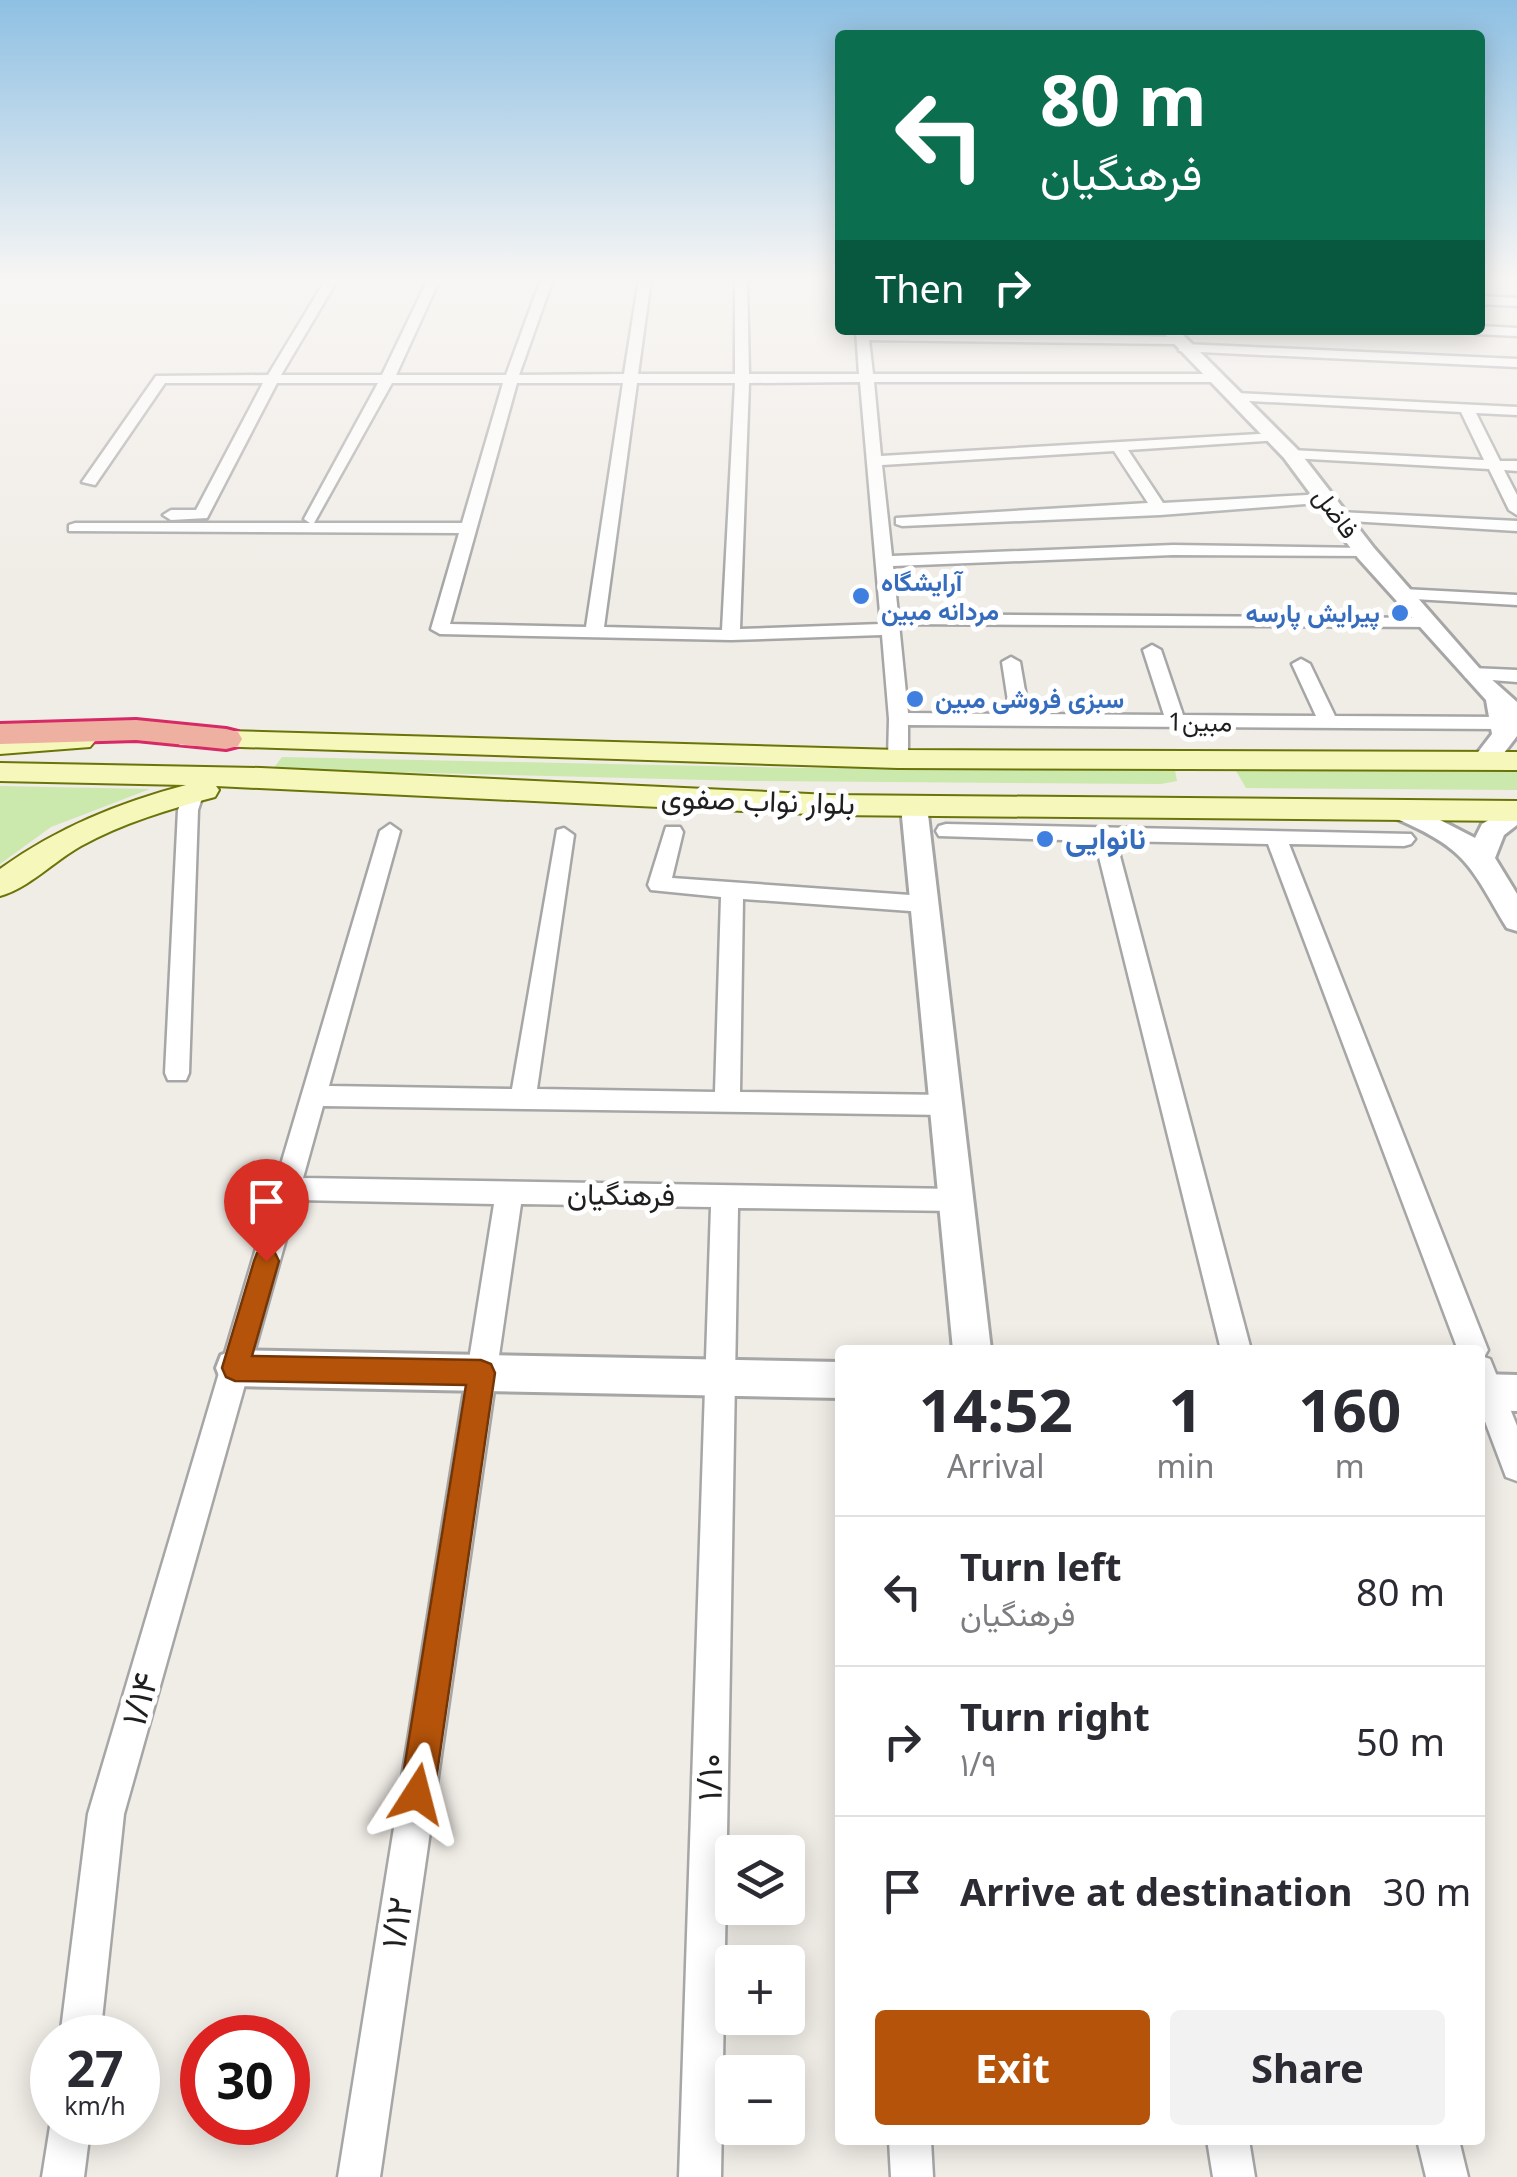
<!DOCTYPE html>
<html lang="en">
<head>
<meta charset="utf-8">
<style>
	body { margin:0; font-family:"Noto Sans",Vazirmatn,sans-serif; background:#f2f2f3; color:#2b2b33; height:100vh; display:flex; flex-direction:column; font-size:38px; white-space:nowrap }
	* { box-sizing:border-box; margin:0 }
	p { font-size:32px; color:#7c7c81 }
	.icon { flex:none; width:55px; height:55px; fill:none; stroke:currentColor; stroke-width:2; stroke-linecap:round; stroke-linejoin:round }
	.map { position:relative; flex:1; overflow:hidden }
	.drawer { position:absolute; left:835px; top:1345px; width:650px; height:800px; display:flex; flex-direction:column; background:#fff; border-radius:10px; box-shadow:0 5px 25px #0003 }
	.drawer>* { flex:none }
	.banner { position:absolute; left:835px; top:30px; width:650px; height:305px; border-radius:10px; box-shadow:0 5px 25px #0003; background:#0b6e4f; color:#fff; overflow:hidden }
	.fabs { position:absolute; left:715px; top:1835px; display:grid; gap:20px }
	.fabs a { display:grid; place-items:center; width:90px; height:90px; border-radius:10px; background:#fff; box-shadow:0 5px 25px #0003; font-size:50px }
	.speed { position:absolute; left:30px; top:2015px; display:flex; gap:20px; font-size:50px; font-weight:700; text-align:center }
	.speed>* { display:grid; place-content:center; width:130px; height:130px; border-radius:50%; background:#fff; box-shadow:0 5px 25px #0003; line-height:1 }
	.speed small { font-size:25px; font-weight:400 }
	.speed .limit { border:15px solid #d22; background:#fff; color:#111 }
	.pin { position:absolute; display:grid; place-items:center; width:85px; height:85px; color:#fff; margin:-102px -42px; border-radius:50% 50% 50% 0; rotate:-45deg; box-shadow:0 0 10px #0007 }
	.pin .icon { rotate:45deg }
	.me { position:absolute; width:110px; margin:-55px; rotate:9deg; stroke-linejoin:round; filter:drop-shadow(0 0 8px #0008) }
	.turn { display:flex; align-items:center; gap:35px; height:210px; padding:0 40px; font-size:45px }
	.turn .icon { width:130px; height:130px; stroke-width:2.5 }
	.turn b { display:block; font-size:70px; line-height:85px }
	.then { display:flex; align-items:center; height:95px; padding:0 40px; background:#0003; gap:20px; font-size:38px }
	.eta { display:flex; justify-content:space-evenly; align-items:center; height:170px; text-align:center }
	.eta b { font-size:60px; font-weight:700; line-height:70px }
	.action { display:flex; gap:20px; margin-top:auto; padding:20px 40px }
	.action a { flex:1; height:115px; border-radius:10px; background:#b45309; color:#fff; font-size:40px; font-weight:700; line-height:115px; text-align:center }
	.action a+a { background:#f2f2f3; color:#2b2b33 }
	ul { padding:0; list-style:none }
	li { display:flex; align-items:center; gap:30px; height:150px; padding:0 40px; border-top:2px solid #e1e1e2 }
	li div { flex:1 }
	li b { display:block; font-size:38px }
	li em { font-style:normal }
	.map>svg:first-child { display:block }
</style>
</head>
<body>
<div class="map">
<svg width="1517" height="2177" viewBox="0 0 1517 2177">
	<rect width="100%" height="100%" fill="#f0ece6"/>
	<path fill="#cbe8ad" d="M282,757L794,768L1150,769L1175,771L1177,781L1161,784L748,781L273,769Z
		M1235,769L1517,772V790L1246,788Z
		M0,786L150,789L51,827L0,864Z"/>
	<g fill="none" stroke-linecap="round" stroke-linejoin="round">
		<defs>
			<path id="minor" d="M326,279H338L281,375H382L428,279H440L396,375H506L541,279H553L519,375L624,374L639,279H651L638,374H735V279H747L749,374H859L856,330L1181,337L1183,340L1176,344L869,340L873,374H1215L1222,378L1215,382H874L881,456L1275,433L1282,437L1280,440L1128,450L1163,503L1325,494L1331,496V502L1160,515L902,526L896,524V518L1148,503L1114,451L882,465L892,556L1173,545L1366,548L1374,553L1372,556L1173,555L893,566L898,614L1428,618L1434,619V627L899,624L908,713L1010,714L1002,662L1011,657L1020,662L1029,714L1164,715L1143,650L1152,645L1161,650L1183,715L1316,716L1292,664L1301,659L1310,664L1335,716L1502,717L1512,723L1502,729L908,725V759L898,765L888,759L889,719L882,635L731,640L440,634L431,629L459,533L69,531V525L75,523H310L304,519L378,383H277L207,518L171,520L163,515L171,510H196L263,383H165L95,485L82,482L156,376L268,375ZM860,382L881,624L740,629L749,383ZM392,383H503L462,523H314ZM517,383H623L586,627L450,624ZM637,383H735L722,630L604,627Z
				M1480,296L1517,298V306L1480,304Z
				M1480,326L1517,328V336L1476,334L1470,330H1480Z
				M1184,344L1517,359V367L1179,351V345Z
				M1236,393L1517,407V415L1476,413L1500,461H1517V471L1504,470L1517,495V515L1509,510L1489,469L1291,458L1284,454L1291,450L1484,460L1461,412L1231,400L1229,397Z
				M1339,512L1517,521V531L1333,520V514Z
				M1403,589L1517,595V605L1397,598V590Z
				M1472,668L1517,670V682L1466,678L1463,674Z
				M194,786L204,792L198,810L189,1073L186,1080H168L165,1073L178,810L187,787Z
				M390,824L400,831L329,1086L512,1089L557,830L564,828L574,835L537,1089L715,1092L721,897L651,890L648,885L666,827H680L683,832L672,878L924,896L935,904L924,912L743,899L740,1092L946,1095L955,1098L959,1105L955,1112L946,1115L323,1106L303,1178L956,1189L965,1192L969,1200L965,1208L956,1211L738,1208L721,2177H679L711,1207L521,1204L380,2177H338L494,1204L297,1200L124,1814L100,2038H60L88,1814L380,831Z
				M946,824L1411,834L1415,839L1411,844L1404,846L1289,844L1488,1350L1484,1357L1490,1359L1517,1426V1481L1506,1477L1480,1408V1350H1458L1268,844L1116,841L1251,1350H1221L1095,841L939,836L936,831L939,826Z
				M52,2114V2122H91L84,2177H42Z
				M889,2140H931L933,2177H891Z
				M1207,2140H1249L1255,2177H1213Z
				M1417,2140H1459L1468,2177H1426Z"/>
			<path id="tertiary" d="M1161,330H1178L1298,450L1374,548L1480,669L1517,702V736L1494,766H1476L1472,760L1492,734L1486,700L1358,558L1284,458Z
				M914,797L927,806L991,1350H953L901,806Z
				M1517,803V825L1504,835L1495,858L1517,894V931L1507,928C1470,866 1467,849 1397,819L1393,813L1397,807H1415L1475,838L1482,824Z
				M235,1350L840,1362V1398L235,1386L221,1381L216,1368L221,1355Z
				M1480,1374L1517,1375V1411L1480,1410Z"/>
			<path id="secondary" d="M190,730L898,750L1517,752V770L898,768L180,745L175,739L180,733Z
				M80,732L90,735L95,741L90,747L0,754V736Z
				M0,763L261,768L830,795L1517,801V821L830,815L216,786L219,790L215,797C169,809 123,823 81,846C54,861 29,888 0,896V869C57,828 118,803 186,785L0,781Z"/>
			<path id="trunk" d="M136,720L226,729L238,732L242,739L238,746L226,749L136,740L0,744V724Z"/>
		</defs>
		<use href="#minor" stroke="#a6a6a6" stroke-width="5"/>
		<use href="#tertiary" stroke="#a6a6a6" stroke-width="6"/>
		<use href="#secondary" stroke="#6a7408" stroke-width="4"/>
		<use href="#trunk" stroke="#d62a67" stroke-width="6"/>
		<use href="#minor" fill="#fff" fill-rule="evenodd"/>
		<use href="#tertiary" fill="#fff" fill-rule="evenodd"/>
		<use href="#secondary" fill="#f6f8bb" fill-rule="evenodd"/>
		<use href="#trunk" fill="#eeb1a1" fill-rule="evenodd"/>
	</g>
	<linearGradient id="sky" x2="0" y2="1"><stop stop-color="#8ec0e3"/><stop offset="0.48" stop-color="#f8f6f4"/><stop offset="1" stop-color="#f8f6f4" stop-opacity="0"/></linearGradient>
	<rect width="1517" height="583" fill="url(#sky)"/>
	<path fill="#b45309" stroke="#753606" stroke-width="2.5" d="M266,1250L275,1253L279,1261L252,1356L481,1360L491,1364L495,1373L434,1794L429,1806L417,1811L405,1806L400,1794L466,1385L235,1381L226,1377L222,1368L254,1261L257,1253Z"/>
	<g fill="#3f7fe0" stroke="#fff" stroke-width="4">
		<circle cx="861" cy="596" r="10"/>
		<circle cx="1400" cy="613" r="10"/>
		<circle cx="915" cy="699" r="10"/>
		<circle cx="1045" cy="839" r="10"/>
	</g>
	<g text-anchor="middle" stroke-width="10" stroke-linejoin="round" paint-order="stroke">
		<g font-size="25" fill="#1f1f1f" stroke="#fff">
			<text transform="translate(1336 513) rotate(53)" y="9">فاضل</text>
			<text transform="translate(1200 722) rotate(1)" y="9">1مبین</text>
		</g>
		<g font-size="25" font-weight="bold" fill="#366cbe" stroke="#fff" text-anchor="start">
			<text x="881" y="591">آرایشگاه<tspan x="881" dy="29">مردانه مبین</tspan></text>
			<text x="1380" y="622" text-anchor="end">پیرایش پارسه</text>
			<text x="935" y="708">سبزی فروشی مبین</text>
		</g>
		<g font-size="30" fill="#1f1f1f" stroke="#fff">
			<text transform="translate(758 801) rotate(2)" y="10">بلوار نواب صفوی</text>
			<text transform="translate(621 1195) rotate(1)" y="10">فرهنگیان</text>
		</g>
		<g font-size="30" font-weight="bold" fill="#366cbe" stroke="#fff" text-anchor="start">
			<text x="1065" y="849">نانوایی</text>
		</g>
		<g font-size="35" fill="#1f1f1f" stroke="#fff">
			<text transform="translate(140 1699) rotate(-74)" y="12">۱/۱۴</text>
			<text transform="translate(710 1777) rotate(-89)" y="12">۱/۱۰</text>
			<text transform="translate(397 1923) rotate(-81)" y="12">۱/۱۲</text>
		</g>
	</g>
</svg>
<div class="fabs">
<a><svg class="icon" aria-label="layers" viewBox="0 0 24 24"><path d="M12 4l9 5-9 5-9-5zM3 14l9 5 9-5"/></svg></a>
<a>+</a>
<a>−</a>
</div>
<div class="speed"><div>27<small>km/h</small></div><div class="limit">30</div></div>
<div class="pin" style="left:266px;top:1261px;background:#d93025"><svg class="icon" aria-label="arrive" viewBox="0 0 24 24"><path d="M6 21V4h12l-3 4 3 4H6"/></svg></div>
<svg class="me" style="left:417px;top:1794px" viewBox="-20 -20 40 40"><path d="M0-17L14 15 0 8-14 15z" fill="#b45309" stroke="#fff" stroke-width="4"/></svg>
<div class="banner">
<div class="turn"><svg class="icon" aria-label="left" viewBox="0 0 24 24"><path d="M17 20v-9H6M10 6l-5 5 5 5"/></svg><div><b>80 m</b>فرهنگیان</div></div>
<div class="then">Then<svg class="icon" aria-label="right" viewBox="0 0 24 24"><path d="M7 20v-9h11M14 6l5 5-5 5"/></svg></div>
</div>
<section class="drawer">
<div class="eta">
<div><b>14:52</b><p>Arrival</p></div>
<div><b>1</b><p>min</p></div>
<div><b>160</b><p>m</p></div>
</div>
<ul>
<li><svg class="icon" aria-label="left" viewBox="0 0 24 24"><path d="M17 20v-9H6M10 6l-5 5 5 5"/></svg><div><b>Turn left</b><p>فرهنگیان</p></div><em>80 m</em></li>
<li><svg class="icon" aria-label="right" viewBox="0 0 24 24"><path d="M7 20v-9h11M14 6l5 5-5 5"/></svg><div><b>Turn right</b><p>۱/۹</p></div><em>50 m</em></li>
<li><svg class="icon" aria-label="arrive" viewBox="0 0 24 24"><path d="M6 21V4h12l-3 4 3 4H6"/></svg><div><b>Arrive at destination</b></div><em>30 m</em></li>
</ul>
<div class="action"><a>Exit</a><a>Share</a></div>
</section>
</div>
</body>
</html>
